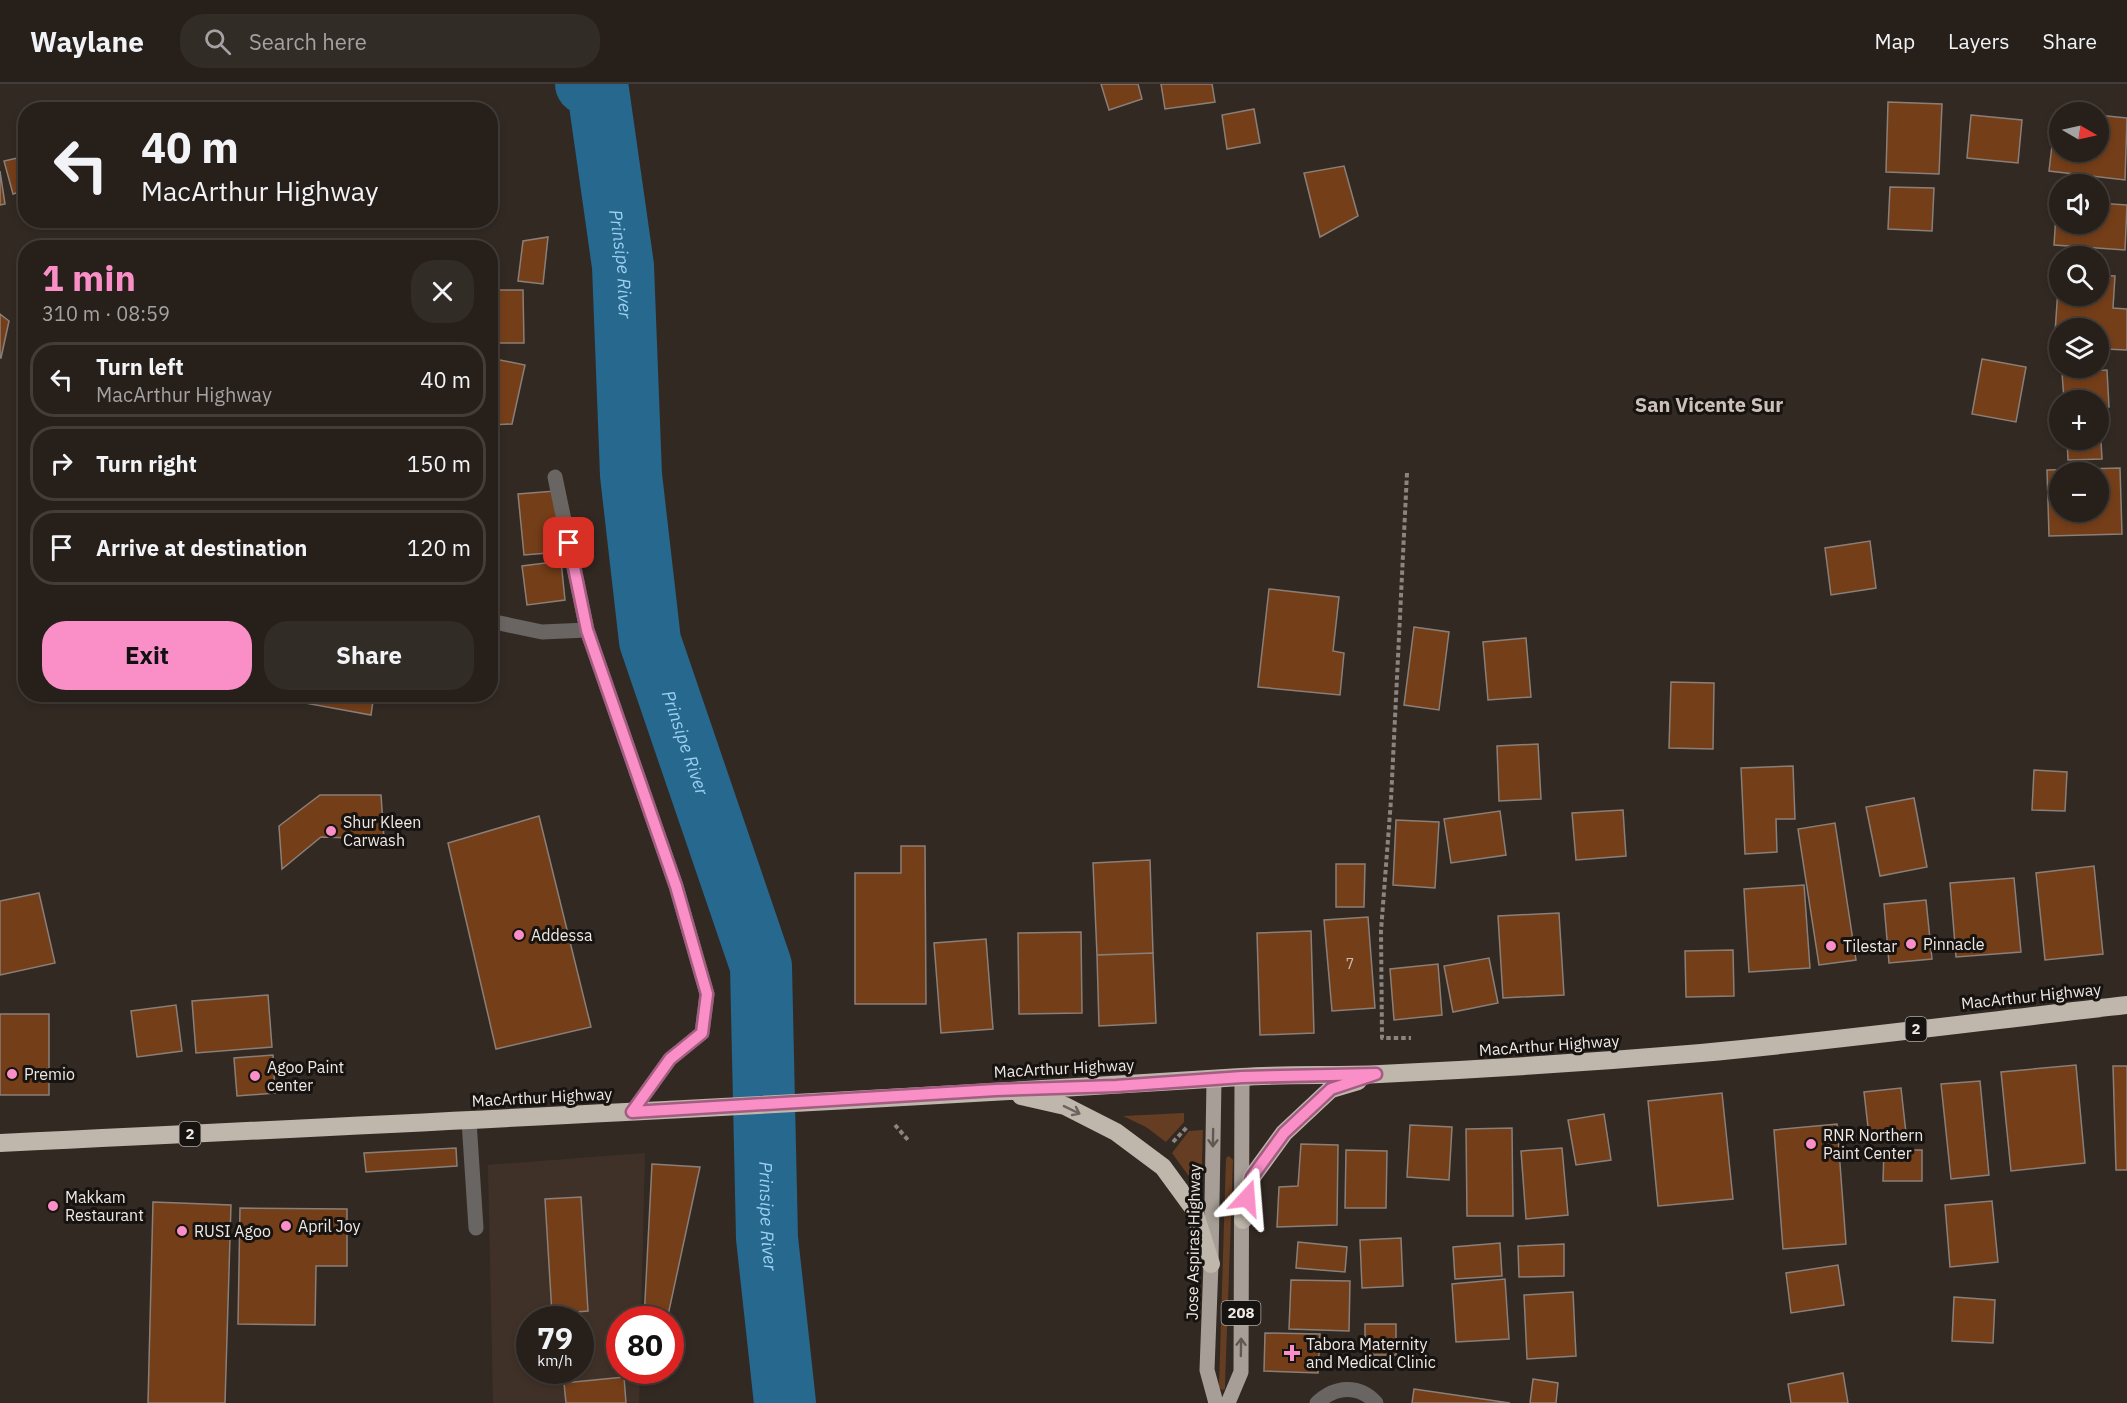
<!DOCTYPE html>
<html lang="en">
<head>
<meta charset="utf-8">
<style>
	body { margin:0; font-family:"IBM Plex Sans",sans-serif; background:#322c27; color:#f1f3f6; height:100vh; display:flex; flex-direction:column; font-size:22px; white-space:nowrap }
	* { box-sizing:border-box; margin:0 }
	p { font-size:20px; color:#a4a2a2 }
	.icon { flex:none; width:33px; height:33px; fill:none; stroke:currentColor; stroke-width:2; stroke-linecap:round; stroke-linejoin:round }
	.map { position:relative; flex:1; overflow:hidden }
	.sheet { position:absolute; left:18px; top:156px; width:480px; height:462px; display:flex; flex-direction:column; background:#261f1a; border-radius:24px; box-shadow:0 3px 9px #0003,0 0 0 2px #423d39 }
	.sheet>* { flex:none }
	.banner { position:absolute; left:18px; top:18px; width:480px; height:126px; border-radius:24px; box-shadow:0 3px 9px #0003,0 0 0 2px #423d39; background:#261f1a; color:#f1f3f6; overflow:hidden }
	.needle { width:39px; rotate:99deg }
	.controls { position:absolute; left:2049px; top:18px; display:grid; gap:12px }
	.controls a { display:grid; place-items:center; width:60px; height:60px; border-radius:50%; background:#261f1a; box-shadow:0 3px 9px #0003,0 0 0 2px #423d39; font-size:30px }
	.speed { position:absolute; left:516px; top:1222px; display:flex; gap:12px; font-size:30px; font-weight:700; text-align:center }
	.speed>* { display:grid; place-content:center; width:78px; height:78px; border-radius:50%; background:#261f1a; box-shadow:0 3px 9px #0003,0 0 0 2px #423d39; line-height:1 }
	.speed small { font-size:15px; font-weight:400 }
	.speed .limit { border:9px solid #d22; background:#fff; color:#111 }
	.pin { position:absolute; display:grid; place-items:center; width:51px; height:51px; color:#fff; margin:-26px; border-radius:12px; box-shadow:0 3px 9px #0006 }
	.me { position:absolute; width:66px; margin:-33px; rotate:19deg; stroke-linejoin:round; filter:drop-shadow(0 0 4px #0008) }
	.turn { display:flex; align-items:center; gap:21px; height:126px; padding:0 24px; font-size:27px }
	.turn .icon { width:78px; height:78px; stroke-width:2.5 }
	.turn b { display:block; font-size:42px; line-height:51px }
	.round { display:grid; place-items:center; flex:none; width:63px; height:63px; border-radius:24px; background:#322c27 }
	.headline { display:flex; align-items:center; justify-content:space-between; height:102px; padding:0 24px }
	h1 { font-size:36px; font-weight:700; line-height:45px; color:#fa8fc7 }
	.action { display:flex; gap:12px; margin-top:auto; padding:12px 24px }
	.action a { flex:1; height:69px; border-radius:24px; background:#fa8fc7; color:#111; font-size:24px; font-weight:700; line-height:69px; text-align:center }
	.action a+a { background:#322c27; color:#f1f3f6 }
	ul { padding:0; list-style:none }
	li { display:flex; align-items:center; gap:18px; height:75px; margin:0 12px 9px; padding:0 12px; border:3px solid #423d39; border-radius:24px }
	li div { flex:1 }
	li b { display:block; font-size:22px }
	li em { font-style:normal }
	header { display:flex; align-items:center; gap:36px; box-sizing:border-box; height:84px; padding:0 30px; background:#261f1a; border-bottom:2px solid #423d39 }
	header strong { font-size:28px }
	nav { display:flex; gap:33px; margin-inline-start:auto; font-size:21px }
	.search { width:420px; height:54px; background:#322c27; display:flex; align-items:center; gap:15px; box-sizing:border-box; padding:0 21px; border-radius:24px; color:#a4a2a2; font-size:22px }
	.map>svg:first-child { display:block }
</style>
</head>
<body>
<header>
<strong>Waylane</strong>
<div class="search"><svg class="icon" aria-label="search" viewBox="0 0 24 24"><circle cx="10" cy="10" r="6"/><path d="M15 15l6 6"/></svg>Search here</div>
<nav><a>Map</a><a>Layers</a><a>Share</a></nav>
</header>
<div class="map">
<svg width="2127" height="1319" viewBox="0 0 2127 1319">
	<rect width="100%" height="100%" fill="#322923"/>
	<path fill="#403128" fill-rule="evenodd" d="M645,1069L641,1236H620V1287H640L639,1319H493L488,1081ZM530,1236H580V1287H530Z"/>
	<path fill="#653d23" d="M1184,1029V1038L1166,1058L1146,1043L1123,1032Z
		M1203,1046L1201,1109L1172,1069L1189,1047Z
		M1229,1072L1233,1076L1225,1301V1305L1222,1306L1219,1303L1226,1074Z"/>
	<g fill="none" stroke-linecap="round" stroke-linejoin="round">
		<path stroke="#26688e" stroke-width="62" id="s1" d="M586,0L598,6L623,182L631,391L650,557L761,882L767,1154L785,1319"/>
	</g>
	<path fill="#743e19" stroke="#8a7f78" stroke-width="1.5" fill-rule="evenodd" d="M1101,0H1138L1142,15L1109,26Z
		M1161,0H1212L1215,18L1165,25Z
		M1888,18L1942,20L1939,90L1886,88Z
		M1254,25L1260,59L1227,65L1222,31Z
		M2056,27L2074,28H2060V68H2098V31L2127,34L2125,96L2049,87Z
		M1971,31L2022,36L2018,79L1967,74Z
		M26,72V106L13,110L4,77Z
		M1344,82L1358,132L1320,153L1304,89Z
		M0,87L5,120L0,121Z
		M1890,103L1934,104L1932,147L1888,145Z
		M2057,116H2060V140H2098V119L2127,121L2125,166L2054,161Z
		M548,153L543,200L518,197L523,157Z
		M21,180H26V214H22Z
		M2059,189L2060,212H2098V191L2115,192L2113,224L2127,225V266L2105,265L2102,252L2098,251V244H2060V249H2055Z
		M490,206H523L524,259H490Z
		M0,230L9,237L1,274H0Z
		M490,274L525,281L512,340L490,341Z
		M1982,275L2026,283L2016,338L1972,330Z
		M2107,286L2109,323L2098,324V316H2064L2062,289Z
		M2098,340H2100L2102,375L2068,376L2067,356H2098Z
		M490,370H499L498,424H490Z
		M2120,384L2122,450L2049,452L2047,386ZM2060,388H2098V428H2060Z
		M555,407L561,468L524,471L518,410Z
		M1870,457L1876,504L1831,511L1825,464Z
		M561,477L565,516L527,521L522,482Z
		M1269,505L1339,513L1333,567L1344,569L1340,611L1258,603Z
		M1414,543L1449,548L1439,626L1404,621Z
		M1526,554L1531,613L1488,616L1483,558Z
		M1671,598L1714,599L1713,665L1669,664Z
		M284,610H374L371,631L283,615Z
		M1538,660L1541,715L1499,717L1497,662Z
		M1793,682L1795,735H1776L1777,768L1745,770L1741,684Z
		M2034,686L2067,688L2065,727L2032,726Z
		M320,711H381L384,755L321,753L282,785L279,742Z
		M1914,714L1927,783L1880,792L1866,723Z
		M1623,726L1626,772L1576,776L1572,729Z
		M1500,727L1506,771L1451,779L1444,735Z
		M539,732L591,943L496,965L448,759Z
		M1396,736L1439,738L1435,804L1393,801Z
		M1835,739L1856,876L1819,881L1798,745Z
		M901,762H925L926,920H855V789H901Z
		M1150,776L1153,869L1097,871L1093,779Z
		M1336,780H1365L1364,823H1336Z
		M2094,782L2103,870L2045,876L2036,789Z
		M2014,794L2021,868L1956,873L1950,799Z
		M1804,801L1810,884L1749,888L1744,805Z
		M39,809L55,879L0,891V817Z
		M1926,816L1932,875L1889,879L1884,820Z
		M1559,829L1564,911L1503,914L1498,832Z
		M1368,833L1375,924L1332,927L1324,836Z
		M1311,847L1314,949L1260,951L1257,849Z
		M1081,848L1082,929L1019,930L1018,849Z
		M986,855L993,945L941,949L934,859Z
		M1733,866L1734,912L1686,913L1685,867Z
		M1153,869L1156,939L1099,942L1097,871Z
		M1489,874L1498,919L1453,928L1444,882Z
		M1438,880L1442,931L1394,936L1390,885Z
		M268,911L272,963L196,969L192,917Z
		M176,921L182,967L137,973L131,927Z
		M0,930H49V1011H0Z
		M273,971L275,1009L237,1012L234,974Z
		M2076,981L2085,1079L2011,1087L2001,988Z
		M2113,982H2127V1086H2116Z
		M1980,997L1989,1091L1951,1095L1941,1000Z
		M1901,1004L1906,1049L1869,1052L1864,1008Z
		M1722,1009L1733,1115L1658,1122L1648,1017Z
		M1604,1030L1611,1076L1576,1081L1568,1036Z
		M1837,1040L1846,1160L1783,1165L1774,1046Z
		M1410,1041L1452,1043L1449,1096L1407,1093Z
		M1512,1044L1513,1132H1467L1466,1045Z
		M1301,1060L1338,1061L1337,1141L1277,1143L1279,1103L1298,1102Z
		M456,1064L457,1082L366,1088L364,1069Z
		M1562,1064L1568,1131L1526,1135L1521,1067Z
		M1346,1066L1387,1067L1386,1124H1345Z
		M1884,1066H1922V1097H1883Z
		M652,1080L700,1083L667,1236H644Z
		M581,1113L588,1227L552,1230L545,1115Z
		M1992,1117L1998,1178L1950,1183L1945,1121Z
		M153,1118L231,1121L225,1319H148Z
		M240,1124L347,1125V1182H316L315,1241L238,1240Z
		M1401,1154L1403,1202L1362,1204L1360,1156Z
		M1298,1158L1347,1163L1345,1188L1296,1184Z
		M1500,1159L1502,1192L1455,1195L1453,1163Z
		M1564,1160V1192L1519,1193L1518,1162Z
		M1838,1181L1844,1221L1791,1229L1786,1189Z
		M1505,1195L1509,1255L1456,1258L1452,1200Z
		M1291,1196L1350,1197L1349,1247L1289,1245Z
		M1573,1208L1576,1272L1527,1275L1524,1211Z
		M1954,1213L1995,1216L1993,1259L1952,1257Z
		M1365,1240H1396V1271H1365Z
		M1265,1249L1320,1250L1318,1289L1264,1287Z
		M641,1287H655L654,1295L641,1296Z
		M1843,1289L1848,1319H1791L1788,1300Z
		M624,1293L626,1319H566L564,1299Z
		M1533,1295L1558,1299L1556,1319H1530Z
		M1414,1305L1510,1319H1412Z"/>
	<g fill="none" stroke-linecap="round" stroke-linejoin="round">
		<path stroke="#8c847f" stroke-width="4" stroke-dasharray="4.5 3" stroke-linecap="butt" d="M1407,389L1391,716L1381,847L1382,954H1411
			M895,1041L908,1056
			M1173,1058L1188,1042"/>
		<path stroke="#696562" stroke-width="15" d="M555,393L587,546L676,802L707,910L702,949L670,975L632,1028
			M490,537L542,548L587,546
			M469,1037L476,1144
			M1317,1319C1335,1302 1359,1300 1376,1319"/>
		<path stroke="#a79f97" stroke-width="15" d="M1214,996L1211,1180L1207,1286L1216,1319
			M1228,1319L1241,1288L1242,993"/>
		<path stroke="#bfb6ac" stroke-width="18" d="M1021,1012L1065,1022L1116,1048L1163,1083L1193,1124L1211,1180
			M0,1059C414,1039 828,1019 1241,993C1287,990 1334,992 1380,990C1487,985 1594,978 1701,969C1843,956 1985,937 2127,921
			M1243,1136L1252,1093L1284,1049L1331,1005L1358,997"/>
	</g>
	<defs><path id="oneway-shaft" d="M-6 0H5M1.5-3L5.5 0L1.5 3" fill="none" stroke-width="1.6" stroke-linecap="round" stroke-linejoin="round" transform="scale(1.5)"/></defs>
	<use stroke="#6b645e" href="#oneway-shaft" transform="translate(1072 1026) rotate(26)"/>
	<g stroke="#5f5954">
		<use href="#oneway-shaft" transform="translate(1213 1054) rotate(91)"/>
		<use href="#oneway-shaft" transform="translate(1241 1263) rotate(-89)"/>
	</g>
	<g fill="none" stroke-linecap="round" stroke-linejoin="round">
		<defs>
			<path id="route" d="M569,459L587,546L676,802L707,910L702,949L670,975L632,1028L996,1006L1116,1002L1242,993L1376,990L1331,1005L1284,1049L1252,1093L1247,1114"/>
		</defs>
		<use href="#route" stroke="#a25d81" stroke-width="15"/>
		<use href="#route" stroke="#fa8fc7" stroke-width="10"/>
	</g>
	<g fill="#fa8fc7" stroke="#171310" stroke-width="2">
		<circle cx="331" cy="747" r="6"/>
		<circle cx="519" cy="851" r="6"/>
		<circle cx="1911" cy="860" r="6"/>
		<circle cx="1831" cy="862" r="6"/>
		<circle cx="12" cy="990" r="6"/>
		<circle cx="255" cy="992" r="6"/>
		<circle cx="1811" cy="1060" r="6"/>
		<circle cx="53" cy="1122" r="6"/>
		<circle cx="286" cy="1142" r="6"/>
		<circle cx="182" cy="1147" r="6"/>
		<path d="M1289 1260h6v6h6v6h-6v6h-6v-6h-6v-6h6z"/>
	</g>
	<g text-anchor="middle" stroke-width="6" stroke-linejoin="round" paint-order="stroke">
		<g font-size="14" fill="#d0beb2">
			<text x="1350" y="885">7</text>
		</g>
		<g fill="#171310" stroke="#aea9a5" stroke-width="1.5">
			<rect x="1905.5" y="933" width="21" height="24" rx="4.5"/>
			<rect x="179.5" y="1038" width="21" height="24" rx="4.5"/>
			<rect x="1221.5" y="1217" width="39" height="24" rx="4.5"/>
		</g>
		<g font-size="15" font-weight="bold" fill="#efe9e5">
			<text x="1916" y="950">2</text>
			<text x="190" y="1055">2</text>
			<text x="1241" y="1234">208</text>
		</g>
		<g font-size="16" fill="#efe9e5" stroke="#171310" text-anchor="start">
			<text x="343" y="744">Shur Kleen<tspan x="343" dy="18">Carwash</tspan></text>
			<text x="531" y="857">Addessa</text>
			<text x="1923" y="866">Pinnacle</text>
			<text x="1843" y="868">Tilestar</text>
			<text x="267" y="989">Agoo Paint<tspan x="267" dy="18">center</tspan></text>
			<text x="24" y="996">Premio</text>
			<text x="1823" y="1057">RNR Northern<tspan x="1823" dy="18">Paint Center</tspan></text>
			<text x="65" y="1119">Makkam<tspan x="65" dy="18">Restaurant</tspan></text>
			<text x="298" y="1148">April Joy</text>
			<text x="194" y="1153">RUSI Agoo</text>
			<text x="1306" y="1266">Tabora Maternity<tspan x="1306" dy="18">and Medical Clinic</tspan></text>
		</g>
		<g font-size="16" fill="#efe9e5" stroke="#171310">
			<text transform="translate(2031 912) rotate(-6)" y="6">MacArthur Highway</text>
			<text transform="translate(1549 961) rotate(-4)" y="6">MacArthur Highway</text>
			<text transform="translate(1064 984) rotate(-3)" y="6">MacArthur Highway</text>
			<text transform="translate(542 1013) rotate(-3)" y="6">MacArthur Highway</text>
			<text transform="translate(1193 1158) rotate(-89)" y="6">Jose Aspiras Highway</text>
		</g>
		<g font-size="18" font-style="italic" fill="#9ccff2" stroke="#171310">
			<text dy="6" stroke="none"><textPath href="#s1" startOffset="189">Prinsipe River</textPath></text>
			<text dy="6" stroke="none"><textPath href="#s1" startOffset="675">Prinsipe River</textPath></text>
			<text dy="6" stroke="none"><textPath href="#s1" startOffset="1161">Prinsipe River</textPath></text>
		</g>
		<g font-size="20" font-weight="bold" fill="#cbbfb8" stroke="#171310">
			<text x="1709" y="328">San Vicente Sur</text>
		</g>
	</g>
</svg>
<div class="controls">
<a><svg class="needle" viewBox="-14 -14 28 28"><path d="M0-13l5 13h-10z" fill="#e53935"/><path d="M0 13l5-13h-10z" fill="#a4a2a2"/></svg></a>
<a><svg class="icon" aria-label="sound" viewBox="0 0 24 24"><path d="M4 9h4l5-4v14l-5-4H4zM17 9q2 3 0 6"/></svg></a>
<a><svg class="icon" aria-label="search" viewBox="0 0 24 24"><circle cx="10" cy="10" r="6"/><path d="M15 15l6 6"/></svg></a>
<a><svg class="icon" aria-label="layers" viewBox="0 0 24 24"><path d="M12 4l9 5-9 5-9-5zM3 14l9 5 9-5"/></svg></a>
<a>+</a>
<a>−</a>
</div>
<div class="speed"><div>79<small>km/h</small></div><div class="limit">80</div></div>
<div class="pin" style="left:569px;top:459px;background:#d93025"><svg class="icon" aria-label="arrive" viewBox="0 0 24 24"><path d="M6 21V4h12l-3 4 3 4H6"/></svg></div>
<svg class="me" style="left:1247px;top:1114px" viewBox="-20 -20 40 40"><path d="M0-17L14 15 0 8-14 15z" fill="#fa8fc7" stroke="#fff" stroke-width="4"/></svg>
<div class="banner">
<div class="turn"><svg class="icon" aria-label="left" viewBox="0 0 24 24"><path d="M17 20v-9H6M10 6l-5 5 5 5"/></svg><div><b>40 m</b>MacArthur Highway</div></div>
</div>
<section class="sheet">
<div class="headline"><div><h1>1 min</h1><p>310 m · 08:59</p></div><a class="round"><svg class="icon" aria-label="close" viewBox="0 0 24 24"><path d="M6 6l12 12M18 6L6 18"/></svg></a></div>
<ul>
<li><svg class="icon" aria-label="left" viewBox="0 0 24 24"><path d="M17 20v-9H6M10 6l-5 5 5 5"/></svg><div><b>Turn left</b><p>MacArthur Highway</p></div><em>40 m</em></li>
<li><svg class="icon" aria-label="right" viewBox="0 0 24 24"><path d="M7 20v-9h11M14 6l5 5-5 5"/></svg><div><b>Turn right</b></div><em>150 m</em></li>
<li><svg class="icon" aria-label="arrive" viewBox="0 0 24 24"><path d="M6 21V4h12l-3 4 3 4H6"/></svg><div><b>Arrive at destination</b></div><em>120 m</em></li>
</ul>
<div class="action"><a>Exit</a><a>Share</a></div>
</section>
</div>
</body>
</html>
